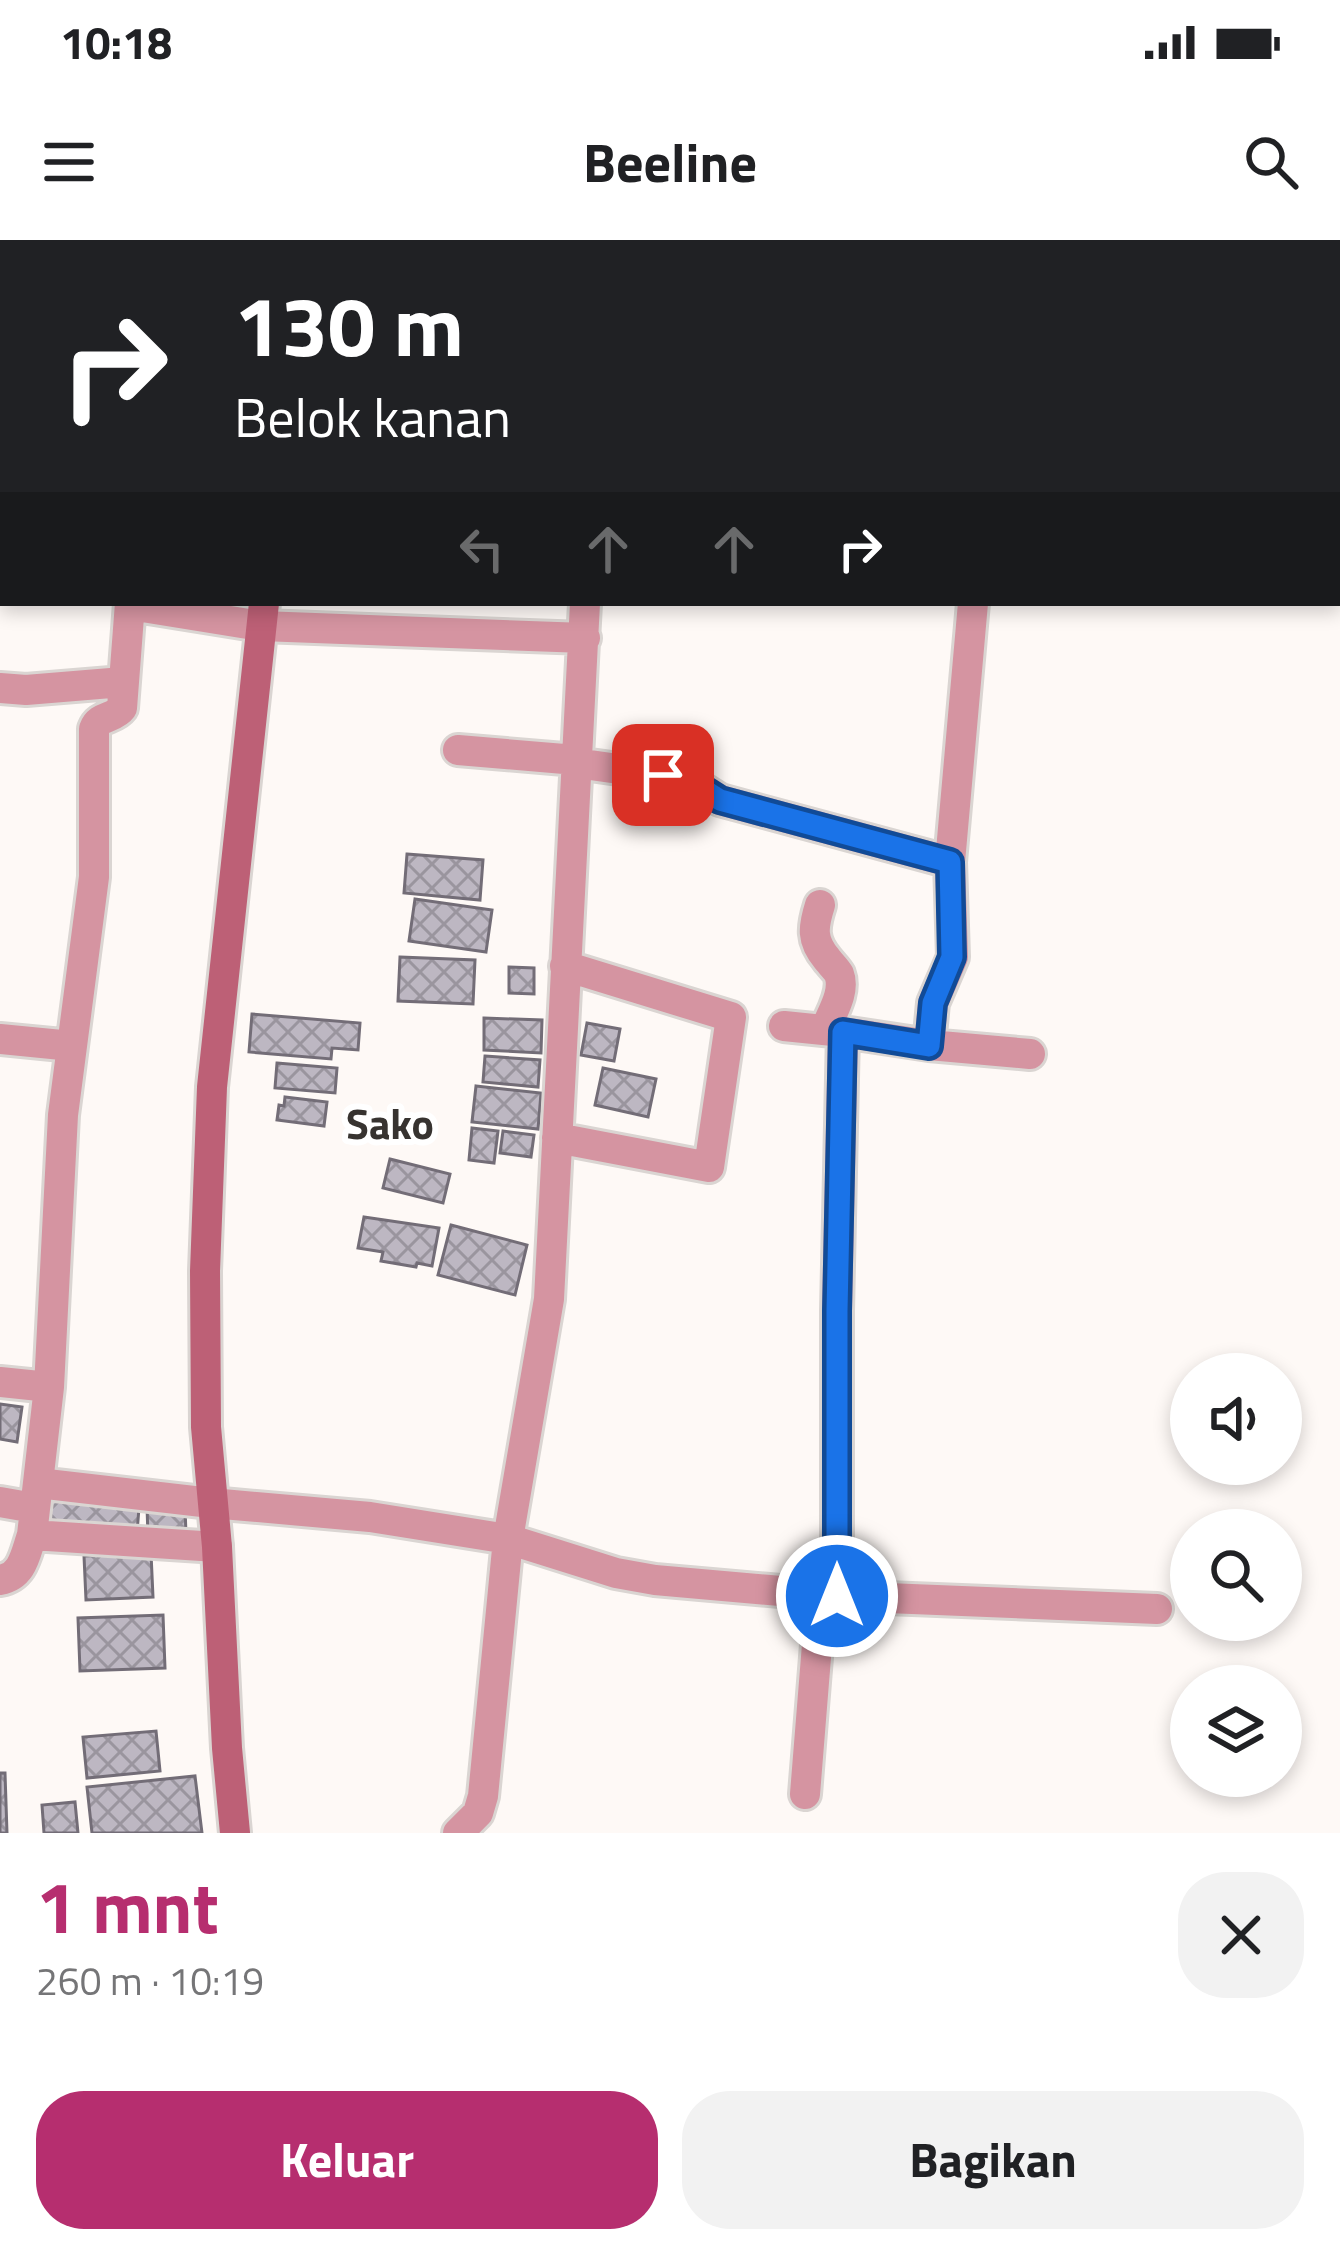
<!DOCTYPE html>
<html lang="id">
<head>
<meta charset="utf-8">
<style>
	body { margin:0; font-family:"Titillium Web",sans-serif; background:#f2f2f2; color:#202124; height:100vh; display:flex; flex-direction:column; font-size:45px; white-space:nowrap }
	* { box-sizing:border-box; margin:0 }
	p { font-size:39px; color:#757577 }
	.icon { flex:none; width:66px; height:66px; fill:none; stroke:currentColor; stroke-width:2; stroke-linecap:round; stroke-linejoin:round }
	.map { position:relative; height:1593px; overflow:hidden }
	.drawer { display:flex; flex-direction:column; background:#fff; flex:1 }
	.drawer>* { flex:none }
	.top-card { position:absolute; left:0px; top:0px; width:1341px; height:366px; box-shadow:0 6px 18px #0003; background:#202124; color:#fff; overflow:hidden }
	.controls { position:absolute; left:1170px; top:1113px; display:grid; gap:24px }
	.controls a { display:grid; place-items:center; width:132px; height:132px; border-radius:50%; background:#fff; box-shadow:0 6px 18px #0003; font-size:60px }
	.pin { position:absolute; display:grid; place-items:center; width:102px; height:102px; color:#fff; margin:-51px; border-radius:24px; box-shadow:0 6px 18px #0006 }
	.me { position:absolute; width:132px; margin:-66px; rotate:0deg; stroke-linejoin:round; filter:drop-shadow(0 0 9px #0008) }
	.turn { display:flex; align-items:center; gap:42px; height:252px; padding:0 36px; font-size:54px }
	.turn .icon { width:156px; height:156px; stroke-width:2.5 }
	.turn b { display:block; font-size:84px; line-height:102px }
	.lanes { display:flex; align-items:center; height:114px; padding:0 36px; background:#0003; justify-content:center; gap:60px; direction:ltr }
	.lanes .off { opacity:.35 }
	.round { display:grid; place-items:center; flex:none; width:126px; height:126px; border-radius:48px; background:#f2f2f2 }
	.headline { display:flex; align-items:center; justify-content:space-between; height:204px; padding:0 36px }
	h1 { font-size:72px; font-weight:700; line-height:90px; color:#b62e6f }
	.primary-button { display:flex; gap:24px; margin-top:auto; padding:24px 36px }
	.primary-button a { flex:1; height:138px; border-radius:48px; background:#b62e6f; color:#fff; font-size:48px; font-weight:700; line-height:138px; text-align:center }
	.primary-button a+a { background:#f2f2f2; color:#202124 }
	.status { display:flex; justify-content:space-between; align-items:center; height:84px; padding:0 60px; background:#fff; direction:ltr }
	.status svg { height:33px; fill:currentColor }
	header { display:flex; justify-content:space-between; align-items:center; height:156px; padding:0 36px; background:#fff; font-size:54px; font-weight:700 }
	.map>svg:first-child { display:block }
</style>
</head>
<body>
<div class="status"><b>10:18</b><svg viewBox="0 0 49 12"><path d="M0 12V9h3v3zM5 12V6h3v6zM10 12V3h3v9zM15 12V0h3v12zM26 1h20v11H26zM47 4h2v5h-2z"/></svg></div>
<header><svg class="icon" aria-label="menu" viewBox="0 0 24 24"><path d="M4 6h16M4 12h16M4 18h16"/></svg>Beeline<svg class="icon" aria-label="search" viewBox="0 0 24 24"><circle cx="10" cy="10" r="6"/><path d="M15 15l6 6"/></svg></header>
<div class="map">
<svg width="1340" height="1593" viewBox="0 0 1340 1593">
	<defs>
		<pattern id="building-cross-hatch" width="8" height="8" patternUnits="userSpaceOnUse" patternTransform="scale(3)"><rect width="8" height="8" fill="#bdb7c2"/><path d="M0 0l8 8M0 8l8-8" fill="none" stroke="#9a959e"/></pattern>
	</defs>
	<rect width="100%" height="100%" fill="#fef9f6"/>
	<path fill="url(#building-cross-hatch)" stroke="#736d77" stroke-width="3" d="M407,614L483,620L480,660L404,653Z
		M415,659L492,670L486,712L409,701Z
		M400,717L475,720L473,764L398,761Z
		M509,727L534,728V754L509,753Z
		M252,774L360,783L358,810L332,808L331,819L249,812Z
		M484,778L542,780L541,813L484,810Z
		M587,783L620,789L614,821L581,815Z
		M485,816L540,820L538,847L483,842Z
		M277,823L337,828L335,853L275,848Z
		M603,828L656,839L648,877L595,865Z
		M476,846L541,853L538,889L472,882Z
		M285,857L327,862L324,886L277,880L279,865L284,866Z
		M472,888L498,891L494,923L469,920Z
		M503,891L534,895L531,917L500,913Z
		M390,919L450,934L443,963L383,948Z
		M364,977L439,988L432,1026L417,1023L416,1027L381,1021L383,1012L358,1008Z
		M451,985L527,1005L515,1055L438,1035Z
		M0,1164L22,1167L17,1202L0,1199Z
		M45,1249L140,1255L137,1293L43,1287Z
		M185,1266L186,1295L148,1296L147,1267Z
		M151,1313L153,1357L86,1360L84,1316Z
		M163,1375L165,1428L80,1431L78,1378Z
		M156,1491L160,1531L87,1538L83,1497Z
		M0,1533H5L7,1593H0Z
		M195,1536L202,1593H92L87,1547Z
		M75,1562L78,1593H44L42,1565Z"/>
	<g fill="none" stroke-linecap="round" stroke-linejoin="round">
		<defs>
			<path id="minor" d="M75,3L101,0
				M151,3V0
				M609,3L610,0
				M0,12L3,11
				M0,153H3
				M130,363L122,468C114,479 99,475 94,489V637L63,875L49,1147L32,1295L217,1307
				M130,365L261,386L585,398
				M0,448L26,450L123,442
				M458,510L576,520
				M576,523L675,537L695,544L720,560L950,622
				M820,665C813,687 811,700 827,719C829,722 837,730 839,734C846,752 831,774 825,790
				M784,786L843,792
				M0,799L72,806
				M929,805L1030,814
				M557,898L709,927L731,777L565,726
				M0,1142L49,1147
				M38,1243L211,1263L370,1277L508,1299L616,1333L655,1340L837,1356L1157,1369
				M0,1262L34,1268
				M0,1340C23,1336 25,1315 32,1295
				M837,1356V1071L843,792L929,805L933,763L953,717L950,622L973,363
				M805,1554L821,1355
				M458,1593L478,1573L483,1556L508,1299L549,1059L585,363"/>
			<path id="secondary" d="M306,3V0
				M235,1593L227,1508L217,1307L206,1187L205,1031L212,847L264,363"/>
		</defs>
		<use href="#minor" stroke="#dad5d2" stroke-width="36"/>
		<use href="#secondary" stroke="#dad5d2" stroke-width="36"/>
		<use href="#minor" stroke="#d594a1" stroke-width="30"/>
		<use href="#secondary" stroke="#bd6076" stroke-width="30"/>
	</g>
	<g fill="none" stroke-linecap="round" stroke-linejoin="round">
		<defs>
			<path id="route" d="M663,535L695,544L720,560L950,622L952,717L933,763L929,806L843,792L837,1071V1356"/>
		</defs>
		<use href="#route" stroke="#114b97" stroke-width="30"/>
		<use href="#route" stroke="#1a73e8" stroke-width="21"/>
	</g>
	<g text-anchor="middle" stroke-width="12" stroke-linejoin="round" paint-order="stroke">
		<g font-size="42" font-weight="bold" fill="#373330" stroke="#fff">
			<text x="390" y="899">Sako</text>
		</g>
	</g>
</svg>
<div class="controls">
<a><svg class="icon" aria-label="sound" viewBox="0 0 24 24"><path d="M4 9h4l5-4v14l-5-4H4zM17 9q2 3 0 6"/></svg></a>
<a><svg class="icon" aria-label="search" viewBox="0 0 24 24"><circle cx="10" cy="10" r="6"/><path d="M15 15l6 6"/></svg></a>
<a><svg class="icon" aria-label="layers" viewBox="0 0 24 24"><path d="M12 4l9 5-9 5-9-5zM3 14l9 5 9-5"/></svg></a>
</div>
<div class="pin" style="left:663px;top:535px;background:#d93025"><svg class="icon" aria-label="arrive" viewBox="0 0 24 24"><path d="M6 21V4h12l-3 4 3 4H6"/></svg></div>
<svg class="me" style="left:837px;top:1356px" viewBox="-20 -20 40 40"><circle r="17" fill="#1a73e8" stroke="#fff" stroke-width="3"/><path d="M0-11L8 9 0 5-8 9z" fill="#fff"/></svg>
<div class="top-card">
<div class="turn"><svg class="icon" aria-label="right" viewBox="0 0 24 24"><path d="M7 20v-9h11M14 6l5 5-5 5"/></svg><div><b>130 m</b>Belok kanan</div></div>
<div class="lanes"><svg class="icon off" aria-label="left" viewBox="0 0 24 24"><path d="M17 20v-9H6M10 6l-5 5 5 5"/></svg><svg class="icon off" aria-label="ahead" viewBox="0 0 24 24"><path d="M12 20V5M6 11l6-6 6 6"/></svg><svg class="icon off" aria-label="ahead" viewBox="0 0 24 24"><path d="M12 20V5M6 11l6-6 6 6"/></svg><svg class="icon" aria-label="right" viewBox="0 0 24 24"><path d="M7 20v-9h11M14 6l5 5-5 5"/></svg></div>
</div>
</div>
<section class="drawer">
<div class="headline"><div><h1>1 mnt</h1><p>260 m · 10:19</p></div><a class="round"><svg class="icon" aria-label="close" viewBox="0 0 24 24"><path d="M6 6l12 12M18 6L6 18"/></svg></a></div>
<div class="primary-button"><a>Keluar</a><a>Bagikan</a></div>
</section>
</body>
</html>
